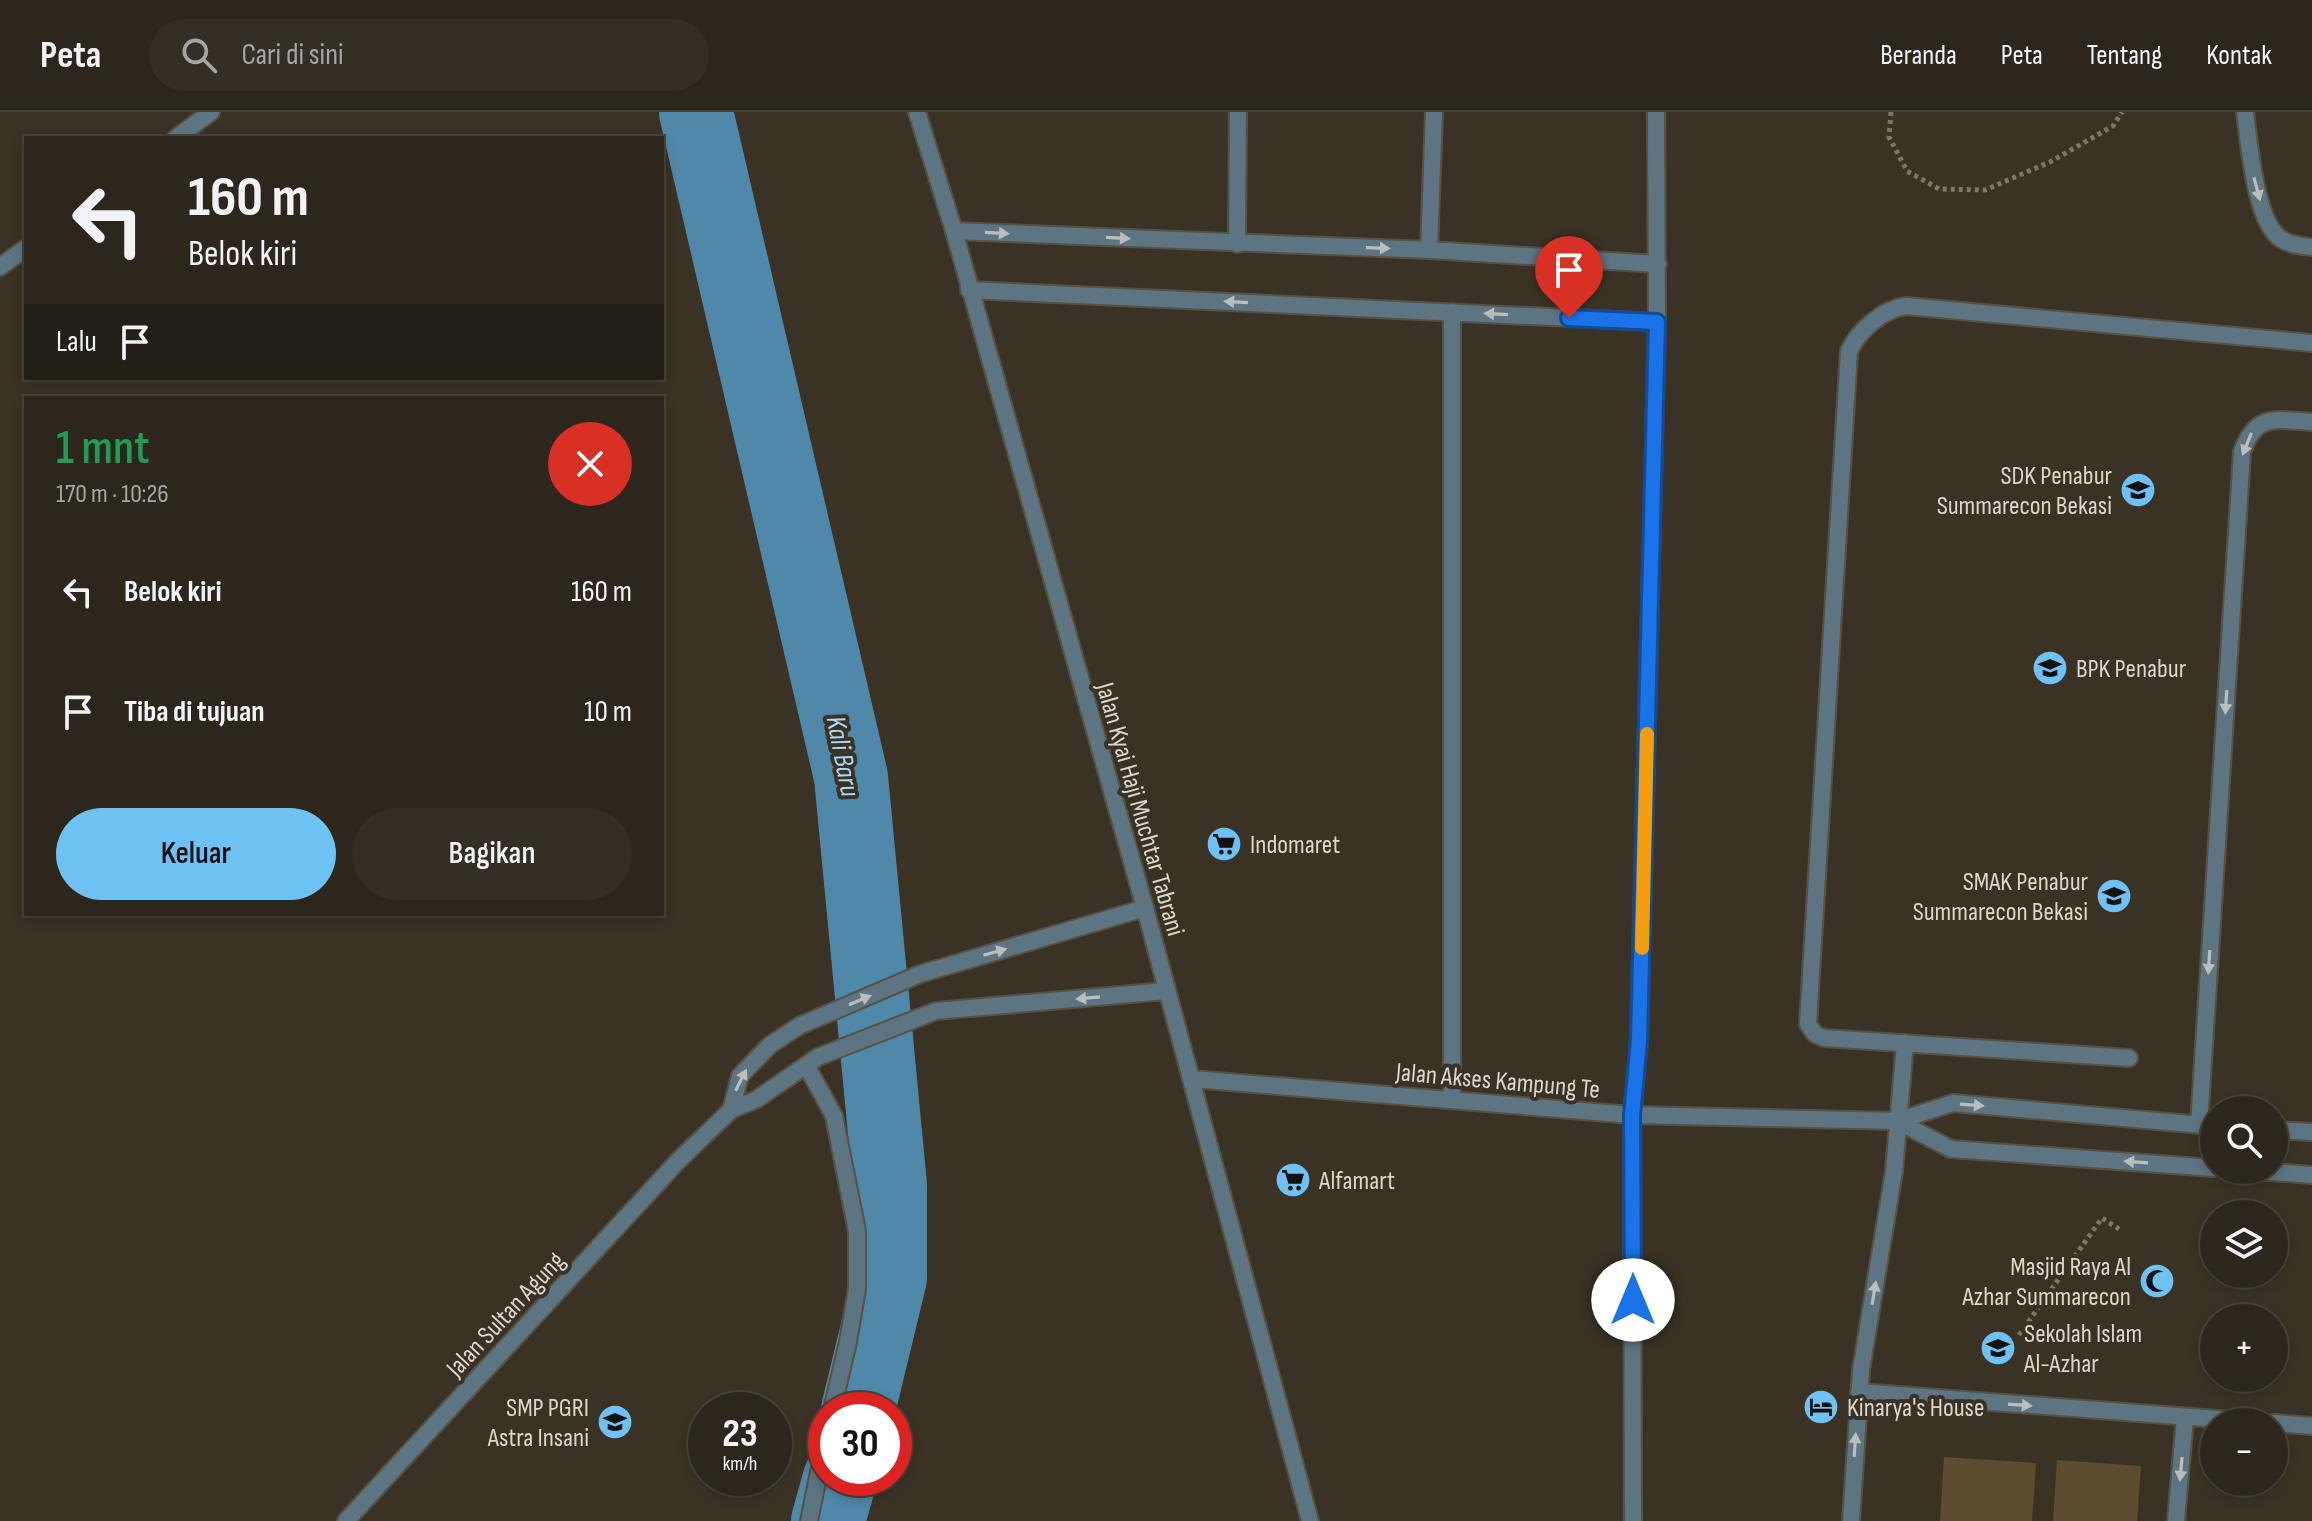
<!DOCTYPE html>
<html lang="id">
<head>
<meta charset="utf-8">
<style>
	body { margin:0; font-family:"Sofia Sans Condensed",sans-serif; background:#342e25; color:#f1f3f6; height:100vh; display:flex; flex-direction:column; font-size:30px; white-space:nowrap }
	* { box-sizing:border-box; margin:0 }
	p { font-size:26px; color:#a6a5a3 }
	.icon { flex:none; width:44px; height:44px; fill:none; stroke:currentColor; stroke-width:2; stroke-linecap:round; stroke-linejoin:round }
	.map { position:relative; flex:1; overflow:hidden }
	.side { position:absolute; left:24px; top:284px; width:640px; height:520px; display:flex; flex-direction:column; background:#2c261c; border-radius:0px; box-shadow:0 4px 12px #0003,0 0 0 2px #48433b }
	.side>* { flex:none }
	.top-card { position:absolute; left:24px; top:24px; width:640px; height:244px; border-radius:0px; box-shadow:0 4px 12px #0003,0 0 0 2px #48433b; background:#2c261c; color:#f1f3f6; overflow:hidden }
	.tools { position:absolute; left:2200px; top:984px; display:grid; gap:16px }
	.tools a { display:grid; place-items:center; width:88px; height:88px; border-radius:50%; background:#2c261c; box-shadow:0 4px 12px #0003,0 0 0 2px #48433b; font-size:40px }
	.speed { position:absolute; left:688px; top:1280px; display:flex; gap:16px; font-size:40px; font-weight:700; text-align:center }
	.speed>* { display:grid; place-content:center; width:104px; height:104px; border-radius:50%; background:#2c261c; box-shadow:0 4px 12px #0003,0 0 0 2px #48433b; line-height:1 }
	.speed small { font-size:20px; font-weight:400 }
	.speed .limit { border:12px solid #d22; background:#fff; color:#111 }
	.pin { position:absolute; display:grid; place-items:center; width:68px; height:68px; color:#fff; margin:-82px -34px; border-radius:50% 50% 50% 0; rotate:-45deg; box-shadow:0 0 8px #0007 }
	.pin .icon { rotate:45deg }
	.me { position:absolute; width:88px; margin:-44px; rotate:0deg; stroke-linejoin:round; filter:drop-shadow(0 0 6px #0008) }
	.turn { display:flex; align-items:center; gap:28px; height:168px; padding:0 32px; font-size:36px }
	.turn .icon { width:104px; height:104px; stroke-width:2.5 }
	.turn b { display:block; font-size:56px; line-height:68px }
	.then { display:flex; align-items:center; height:76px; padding:0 32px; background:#0003; gap:16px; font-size:30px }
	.round { display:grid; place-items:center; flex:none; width:84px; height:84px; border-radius:42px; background:#342e25 }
	.head { display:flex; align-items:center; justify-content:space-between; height:136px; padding:0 32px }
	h1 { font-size:48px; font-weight:600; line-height:60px; color:#1e9e55 }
	.cta { display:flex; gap:16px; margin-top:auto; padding:16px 32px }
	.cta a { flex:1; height:92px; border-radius:48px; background:#6ec2f3; color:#111; font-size:32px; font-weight:600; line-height:92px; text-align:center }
	.cta a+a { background:#342e25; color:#f1f3f6 }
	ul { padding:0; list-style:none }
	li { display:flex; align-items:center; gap:24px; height:120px; padding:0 32px }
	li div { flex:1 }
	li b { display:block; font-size:30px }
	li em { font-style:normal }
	header { display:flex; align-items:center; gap:48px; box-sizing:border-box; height:112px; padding:0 40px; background:#2c261c; border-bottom:2px solid #48433b }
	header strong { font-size:38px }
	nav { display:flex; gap:44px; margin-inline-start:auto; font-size:28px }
	.search { width:560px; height:72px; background:#342e25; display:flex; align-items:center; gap:20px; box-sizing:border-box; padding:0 28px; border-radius:44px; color:#a6a5a3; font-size:30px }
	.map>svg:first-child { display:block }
</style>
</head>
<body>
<header>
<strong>Peta</strong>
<div class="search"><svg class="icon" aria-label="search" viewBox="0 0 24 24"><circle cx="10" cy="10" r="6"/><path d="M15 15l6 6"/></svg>Cari di sini</div>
<nav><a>Beranda</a><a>Peta</a><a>Tentang</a><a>Kontak</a></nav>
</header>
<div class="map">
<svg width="2312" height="1409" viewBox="0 0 2312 1409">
	<rect width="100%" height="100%" fill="#3a3325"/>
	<path fill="#5c4d30" d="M1944,1345L2036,1351L2032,1409H1940Z
		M2057,1348L2141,1354L2137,1409H2053Z"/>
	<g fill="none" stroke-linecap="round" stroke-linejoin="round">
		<path stroke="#5088a9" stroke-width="74" d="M696,0L851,665L890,1073V1166L858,1298
			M828,1409L840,1366"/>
		<defs>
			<path id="service" d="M2245,0C2249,30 2255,110 2281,127C2290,133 2302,134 2312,135
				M176,26L211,0
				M0,155L26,136
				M2129,946L1824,926L1815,922L1808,912L1849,239C1859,218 1883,197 1906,194L2312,231
				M2199,1013L2242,340C2256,300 2277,308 2312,310
				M1859,1280L2257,1310
				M2274,1311L2312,1314
				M1851,1409L1861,1258L1894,1059L1905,931
				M2176,1409L2185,1305"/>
			<path id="minor" d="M954,119L1429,138L1658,152
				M1237,132L1238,0
				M1429,138L1434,0
				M969,178L1657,210
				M1145,796L920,862L799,914L770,933L740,964L731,998L757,987L818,945L936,899L1166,879
				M806,953L834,1004L857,1119V1177L848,1230L832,1298
				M1452,988V200
				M346,1409L678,1049L731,998
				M809,1409L826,1326
				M1633,1409L1632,1003L1639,929L1657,210L1656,0"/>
			<path id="tertiary" d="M917,0L954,119L1145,796L1310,1409
				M1192,967L1632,1003L1897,1009L1953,991L2214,1014
				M1897,1009L1951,1037L2214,1056
				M2274,1018L2312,1020
				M2245,1058L2312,1063"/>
		</defs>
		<use href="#service" stroke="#575143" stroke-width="20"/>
		<use href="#minor" stroke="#575143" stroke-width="20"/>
		<use href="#tertiary" stroke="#575143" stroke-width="20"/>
		<path stroke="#7c766a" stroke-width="5" stroke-dasharray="4 4" stroke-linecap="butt" d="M1891,0L1889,25L1907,59L1939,77L1985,78L2050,50L2113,14L2122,0
			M2019,1223L2102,1106L2119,1117"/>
		<use href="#service" stroke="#5d7482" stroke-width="16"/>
		<use href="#minor" stroke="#5d7482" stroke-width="16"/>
		<use href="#tertiary" stroke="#5d7482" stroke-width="16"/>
	</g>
	<defs><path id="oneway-solid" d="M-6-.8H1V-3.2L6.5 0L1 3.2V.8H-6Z" transform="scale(2)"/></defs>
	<g fill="#bcbebb">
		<use href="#oneway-solid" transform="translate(2257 77) rotate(75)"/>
		<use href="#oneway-solid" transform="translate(997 121) rotate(3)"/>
		<use href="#oneway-solid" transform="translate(1118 126) rotate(3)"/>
		<use href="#oneway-solid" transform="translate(1378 136) rotate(2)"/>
		<use href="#oneway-solid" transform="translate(1236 190) rotate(-177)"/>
		<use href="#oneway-solid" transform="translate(1496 202) rotate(-177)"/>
		<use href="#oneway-solid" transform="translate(2247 332) rotate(112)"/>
		<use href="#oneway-solid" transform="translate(2226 590) rotate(94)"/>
		<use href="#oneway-solid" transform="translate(995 840) rotate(-16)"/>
		<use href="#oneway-solid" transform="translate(2209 850) rotate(94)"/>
		<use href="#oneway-solid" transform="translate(1088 886) rotate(175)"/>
		<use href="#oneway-solid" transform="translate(860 888) rotate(-23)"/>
		<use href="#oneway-solid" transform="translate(741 968) rotate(-63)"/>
		<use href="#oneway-solid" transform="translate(1972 993) rotate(4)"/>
		<use href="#oneway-solid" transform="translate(2136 1050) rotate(-176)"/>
		<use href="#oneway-solid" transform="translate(1874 1181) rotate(-81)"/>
		<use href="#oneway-solid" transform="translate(2020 1293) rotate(4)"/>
		<use href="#oneway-solid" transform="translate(1855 1333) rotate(-86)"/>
		<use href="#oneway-solid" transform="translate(2181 1357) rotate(95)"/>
	</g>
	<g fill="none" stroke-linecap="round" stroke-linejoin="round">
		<defs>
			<path id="route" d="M1569,206L1657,210L1639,929L1632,1003L1633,1188"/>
		</defs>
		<use href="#route" stroke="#114b97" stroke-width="20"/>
		<use href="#route" stroke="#1a73e8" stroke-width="14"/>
		<path stroke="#f59e0b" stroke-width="14" d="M1642,836L1647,622"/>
	</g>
	<defs>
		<symbol id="school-disc" viewBox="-11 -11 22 22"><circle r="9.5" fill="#6ec2f3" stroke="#3a3325"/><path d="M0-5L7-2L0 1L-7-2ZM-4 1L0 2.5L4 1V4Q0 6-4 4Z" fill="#111"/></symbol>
		<symbol id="supermarket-disc" viewBox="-11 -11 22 22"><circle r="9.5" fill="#6ec2f3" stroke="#3a3325"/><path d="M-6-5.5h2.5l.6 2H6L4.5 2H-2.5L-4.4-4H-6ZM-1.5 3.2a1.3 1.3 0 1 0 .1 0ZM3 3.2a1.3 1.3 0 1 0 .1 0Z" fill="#111"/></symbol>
		<symbol id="mosque-disc" viewBox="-11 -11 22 22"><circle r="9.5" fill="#6ec2f3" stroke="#3a3325"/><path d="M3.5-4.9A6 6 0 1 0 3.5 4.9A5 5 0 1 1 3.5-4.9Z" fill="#111"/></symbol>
		<symbol id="hotel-disc" viewBox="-11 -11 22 22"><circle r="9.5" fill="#6ec2f3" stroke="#3a3325"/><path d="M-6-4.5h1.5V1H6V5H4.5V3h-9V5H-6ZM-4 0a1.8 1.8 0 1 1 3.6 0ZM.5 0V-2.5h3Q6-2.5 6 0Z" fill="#111"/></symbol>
	</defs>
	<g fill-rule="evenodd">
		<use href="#school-disc" x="2118" y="358" width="40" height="40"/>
		<use href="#school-disc" x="2030" y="536" width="40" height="40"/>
		<use href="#supermarket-disc" x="1204" y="712" width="40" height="40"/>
		<use href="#school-disc" x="2094" y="764" width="40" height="40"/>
		<use href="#supermarket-disc" x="1273" y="1048" width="40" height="40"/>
		<use href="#mosque-disc" x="2137" y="1149" width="40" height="40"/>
		<use href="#school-disc" x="1978" y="1216" width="40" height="40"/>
		<use href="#hotel-disc" x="1801" y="1275" width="40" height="40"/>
		<use href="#school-disc" x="595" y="1290" width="40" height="40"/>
	</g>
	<g text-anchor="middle" stroke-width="8" stroke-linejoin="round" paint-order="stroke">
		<g font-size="26" fill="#dbd7ce" stroke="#3a3325" text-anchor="start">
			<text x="2112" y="372" text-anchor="end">SDK Penabur<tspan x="2112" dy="30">Summarecon Bekasi</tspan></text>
			<text x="2076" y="565">BPK Penabur</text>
			<text x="1250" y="741">Indomaret</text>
			<text x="2088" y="778" text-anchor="end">SMAK Penabur<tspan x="2088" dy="30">Summarecon Bekasi</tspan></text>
			<text x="1319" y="1077">Alfamart</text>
			<text x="2131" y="1163" text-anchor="end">Masjid Raya Al<tspan x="2131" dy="30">Azhar Summarecon</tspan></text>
			<text x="2024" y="1230">Sekolah Islam<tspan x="2024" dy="30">Al-Azhar</tspan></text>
			<text x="589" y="1304" text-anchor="end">SMP PGRI<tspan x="589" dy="30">Astra Insani</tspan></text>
			<text x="1847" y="1304">Kinarya's House</text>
		</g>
		<g font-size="26" fill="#dbd7ce" stroke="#3a3325">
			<text transform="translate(1141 697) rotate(74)" y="9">Jalan Kyai Haji Muchtar Tabrani</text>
			<text transform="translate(1498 968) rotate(5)" y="9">Jalan Akses Kampung Te</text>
			<text transform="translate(505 1202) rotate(-47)" y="9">Jalan Sultan Agung</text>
		</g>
		<g font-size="28" font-style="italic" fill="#aadaf8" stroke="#3a3325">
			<text transform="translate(844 644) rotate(79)" y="10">Kali Baru</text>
		</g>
	</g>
</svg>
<div class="tools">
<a><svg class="icon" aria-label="search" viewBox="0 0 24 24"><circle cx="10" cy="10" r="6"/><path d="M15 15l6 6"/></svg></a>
<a><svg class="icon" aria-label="layers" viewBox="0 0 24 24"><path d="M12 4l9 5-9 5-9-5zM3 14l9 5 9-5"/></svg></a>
<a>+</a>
<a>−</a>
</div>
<div class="speed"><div>23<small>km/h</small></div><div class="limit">30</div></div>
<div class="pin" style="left:1569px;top:206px;background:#d93025"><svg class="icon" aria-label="arrive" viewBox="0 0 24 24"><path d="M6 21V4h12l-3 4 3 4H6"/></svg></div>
<svg class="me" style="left:1633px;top:1188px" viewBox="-20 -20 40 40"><circle r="19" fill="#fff"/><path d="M0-13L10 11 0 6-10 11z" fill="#1a73e8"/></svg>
<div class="top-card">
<div class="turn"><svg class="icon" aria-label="left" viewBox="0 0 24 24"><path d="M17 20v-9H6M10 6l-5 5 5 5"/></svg><div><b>160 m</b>Belok kiri</div></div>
<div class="then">Lalu<svg class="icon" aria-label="arrive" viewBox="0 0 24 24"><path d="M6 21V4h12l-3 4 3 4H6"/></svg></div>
</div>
<section class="side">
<div class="head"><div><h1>1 mnt</h1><p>170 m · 10:26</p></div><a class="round" style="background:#d93025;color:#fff"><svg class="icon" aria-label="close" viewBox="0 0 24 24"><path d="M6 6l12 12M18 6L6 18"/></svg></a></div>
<ul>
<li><svg class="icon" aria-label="left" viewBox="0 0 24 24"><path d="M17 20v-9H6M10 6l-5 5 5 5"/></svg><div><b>Belok kiri</b></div><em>160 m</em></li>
<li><svg class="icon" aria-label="arrive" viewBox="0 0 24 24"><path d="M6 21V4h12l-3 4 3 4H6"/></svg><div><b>Tiba di tujuan</b></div><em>10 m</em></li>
</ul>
<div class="cta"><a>Keluar</a><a>Bagikan</a></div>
</section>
</div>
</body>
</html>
